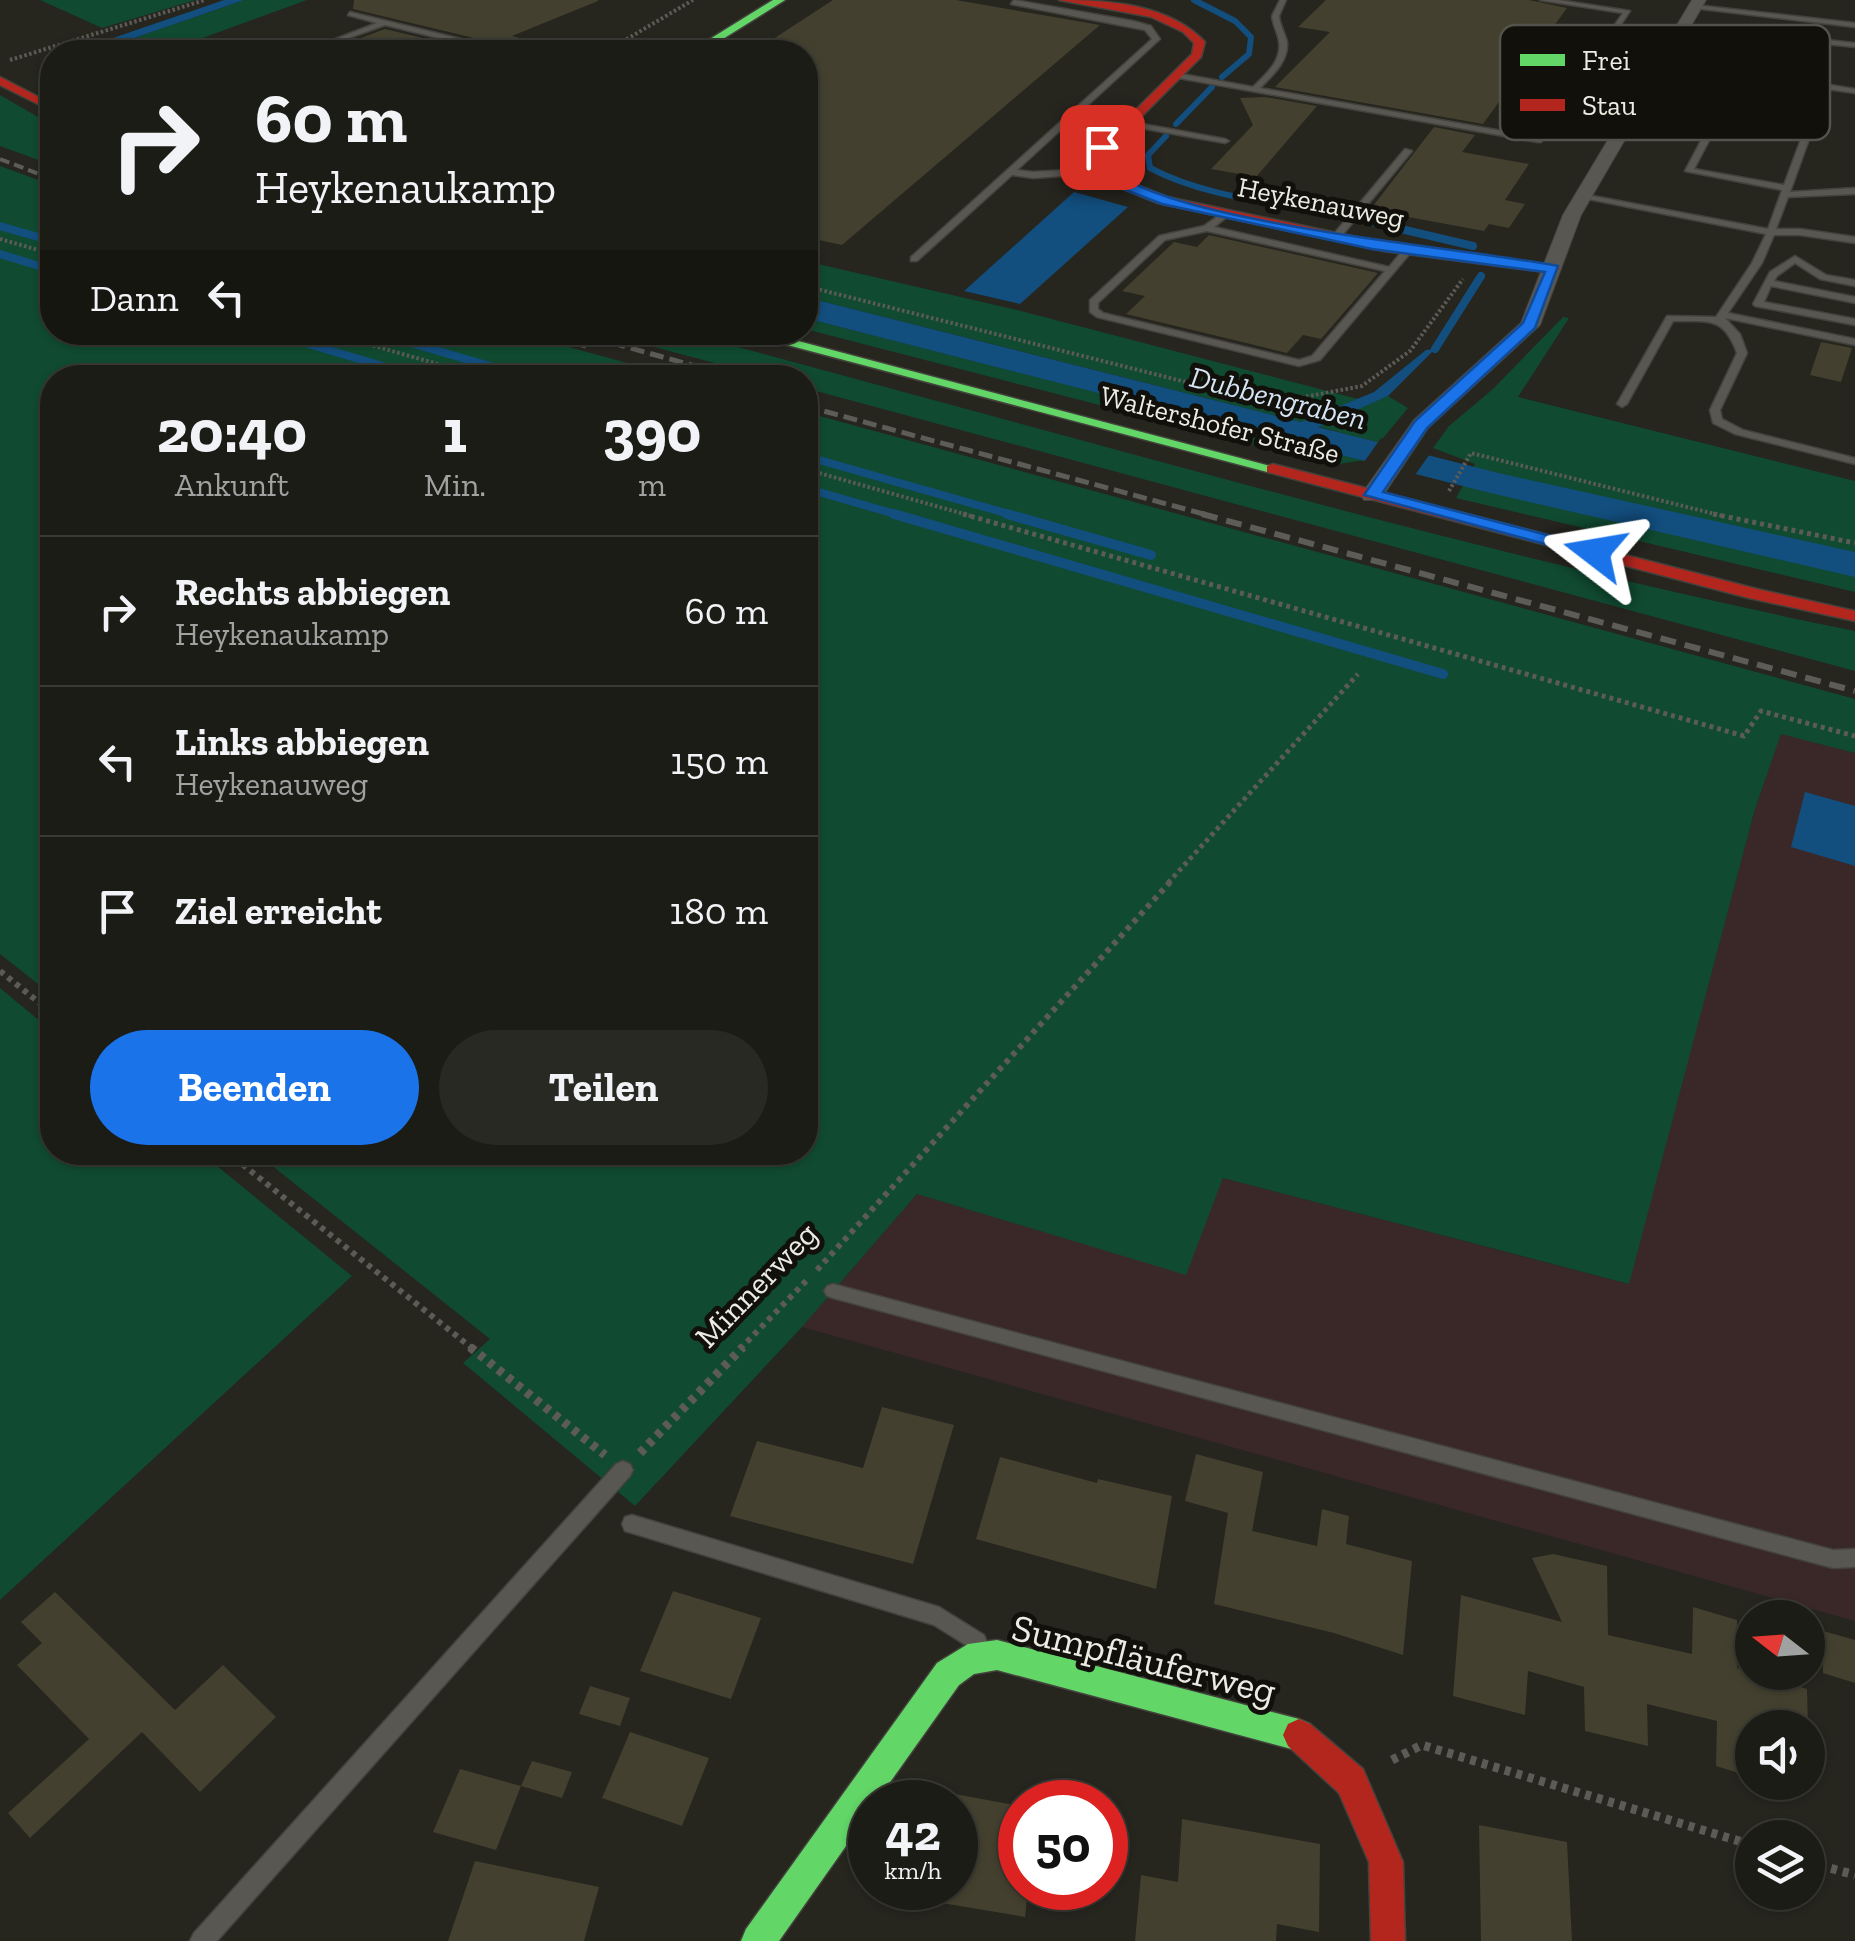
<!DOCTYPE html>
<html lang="de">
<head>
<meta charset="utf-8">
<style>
	body { margin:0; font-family:"Zilla Slab",serif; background:#292923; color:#f1f3f6; height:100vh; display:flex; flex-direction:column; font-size:38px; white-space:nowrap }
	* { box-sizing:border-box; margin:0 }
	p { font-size:32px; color:#a0a1a1 }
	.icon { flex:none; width:55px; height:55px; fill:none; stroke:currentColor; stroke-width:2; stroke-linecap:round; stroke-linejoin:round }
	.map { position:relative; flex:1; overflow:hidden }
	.drawer { position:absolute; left:40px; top:365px; width:778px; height:800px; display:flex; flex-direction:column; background:#1c1c16; border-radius:40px; box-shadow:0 2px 8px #0004,0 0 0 2px #3a3a35 }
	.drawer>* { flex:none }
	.guide { position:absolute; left:40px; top:40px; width:778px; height:305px; border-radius:40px; box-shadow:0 2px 8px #0004,0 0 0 2px #3a3a35; background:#1c1c16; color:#f1f3f6; overflow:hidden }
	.needle { width:65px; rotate:287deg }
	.buttons { position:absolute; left:1735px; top:1600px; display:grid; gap:20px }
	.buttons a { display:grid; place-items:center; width:90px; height:90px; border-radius:50%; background:#1c1c16; box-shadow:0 2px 8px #0004,0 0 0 2px #3a3a35; font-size:50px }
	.speed { position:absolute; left:848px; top:1780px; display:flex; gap:20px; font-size:50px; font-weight:700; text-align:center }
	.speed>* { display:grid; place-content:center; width:130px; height:130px; border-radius:50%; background:#1c1c16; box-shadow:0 2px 8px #0004,0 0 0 2px #3a3a35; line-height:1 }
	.speed small { font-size:25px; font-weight:400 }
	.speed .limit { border:15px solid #d22; background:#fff; color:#111 }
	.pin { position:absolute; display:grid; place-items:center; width:85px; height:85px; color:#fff; margin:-42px; border-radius:20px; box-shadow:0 5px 15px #0006 }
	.me { position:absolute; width:110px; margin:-55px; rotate:284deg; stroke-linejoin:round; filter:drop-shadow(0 0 8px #0008) }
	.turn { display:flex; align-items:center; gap:35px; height:210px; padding:0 50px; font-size:45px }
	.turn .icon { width:130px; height:130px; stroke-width:2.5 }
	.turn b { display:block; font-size:70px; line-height:85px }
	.then { display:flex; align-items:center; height:95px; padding:0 50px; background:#0003; gap:20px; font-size:38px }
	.eta { display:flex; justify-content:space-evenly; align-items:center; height:170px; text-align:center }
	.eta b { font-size:60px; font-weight:800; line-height:70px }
	.primary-button { display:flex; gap:20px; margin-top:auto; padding:20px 50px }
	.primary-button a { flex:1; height:115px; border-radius:60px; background:#1a73e8; color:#fff; font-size:40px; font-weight:800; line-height:115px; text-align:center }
	.primary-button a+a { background:#292923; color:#f1f3f6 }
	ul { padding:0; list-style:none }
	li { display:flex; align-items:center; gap:30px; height:150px; padding:0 50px; border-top:2px solid #3a3a35 }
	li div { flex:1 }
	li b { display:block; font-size:38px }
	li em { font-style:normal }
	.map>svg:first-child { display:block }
</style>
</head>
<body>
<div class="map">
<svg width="1855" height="1941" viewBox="0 0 1855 1941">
	<rect width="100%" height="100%" fill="#26251e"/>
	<path fill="#3a2828" d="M1781,733L1855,753V1621L802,1327L917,1194L1185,1274L1223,1178L1628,1284L1755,809Z"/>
	<path fill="#104a31" d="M40,0H196L102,28Z
		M244,0H307L200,39L234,52H94Z
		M0,95L52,125V165L0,146Z
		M0,166L52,185V332L518,333L678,377L52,378V995L0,954Z
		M805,261L1021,311L1358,399L1301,422L805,297Z
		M1563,317L1569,318L1518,397L1855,481V592L1456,498L1475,464L1433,448L1449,426L1493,389Z
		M805,318L1365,460L1332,465L805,329Z
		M601,333H685C1074,436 1461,551 1855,631V671L805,388V378L768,377Z
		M1388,396L1408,408L1379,443L1316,426Z
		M805,412L1855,699V753L1781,734L1755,809L1629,1284L1223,1178L1186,1275L917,1194L802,1327L635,1506L463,1363L490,1339L256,1153L805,1152Z
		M0,988L52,1031V1152L201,1153L352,1276L0,1600Z"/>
	<path fill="#124e7e" d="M224,0H244L94,52H72Z
		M1074,192L1128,207L1020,304L964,291Z
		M805,297L1301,422L1374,392L1426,350L1435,349L1388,396L1318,427L1498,473L1855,552V577L1482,491L805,318Z
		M1805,792L1855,806V866L1791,847Z"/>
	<path fill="#26251e" d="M1381,438L1432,451L1415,475L1364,462Z"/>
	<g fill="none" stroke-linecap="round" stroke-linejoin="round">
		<path stroke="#124e7e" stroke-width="6" d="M1194,0L1235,21L1251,37L1249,54L1222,77
			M1176,124L1212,87
			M1166,136L1148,155L1150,168C1205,197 1272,202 1332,214
			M1364,221L1394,228
			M0,226L7,228"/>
		<path stroke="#124e7e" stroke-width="8" d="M1384,225L1473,246
			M0,226L52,241
			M0,254L52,270
			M268,332L423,378
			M373,332L531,378
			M1435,349L1481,276
			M805,456L1016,516
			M805,488L902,516"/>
		<path stroke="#124e7e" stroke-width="10" d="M894,514L1443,674
			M1007,514L1151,555"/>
	</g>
	<path fill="#43402f" d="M354,0H598V1L512,36L537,43L536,52H511L507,46L353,9Z
		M833,0H956L1100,25L842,245L805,237V52H753Z
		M1326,0H1529L1567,8L1483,124L1275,87L1330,32L1298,27Z
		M385,29L482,52H323Z
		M1265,97L1317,106L1256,177L1211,169L1253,125L1240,98Z
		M1434,127L1475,135L1462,152L1529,164L1505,200L1525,204L1509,228L1489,224L1484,231L1370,210Z
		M1209,235L1378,273L1321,339L1303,335L1287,353L1126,314L1145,296L1122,291L1174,242L1197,247Z
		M1821,342L1852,348L1841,382L1810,375Z
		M882,1407L954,1425L913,1564L730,1516L757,1441L863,1468Z
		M1196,1454L1263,1472L1252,1531L1317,1546L1322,1509L1349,1516L1346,1544L1412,1561L1403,1655L1334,1633L1214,1604L1228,1513L1185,1501Z
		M1000,1457L1097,1483L1098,1479L1172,1496L1156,1589L976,1539Z
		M1553,1554L1607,1566L1608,1635L1692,1654L1693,1607L1737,1620V1668L1807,1689L1808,1728H1752V1777L1716,1766L1717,1721L1647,1704L1648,1746L1585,1731L1584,1687L1528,1671L1525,1715L1453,1696L1461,1595L1562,1622L1532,1558Z
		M673,1591L761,1618L731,1699L640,1671Z
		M55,1592L175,1710L223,1665L276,1717L200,1792L142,1732L30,1838L8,1813L89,1739L17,1665L42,1643L21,1622Z
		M1823,1631L1855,1640V1683L1823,1673Z
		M590,1686L630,1698L620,1726L579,1714Z
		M630,1732L709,1758L682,1826L602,1798Z
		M532,1761L572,1772L562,1798L521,1786Z
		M460,1769L521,1786L496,1850L433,1832Z
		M955,1794L1020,1806V1888H1028L1025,1917L942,1903L944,1888H955Z
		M1182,1819L1320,1844L1319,1932L1277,1924L1276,1941H1135L1141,1875L1178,1882Z
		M1479,1825L1567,1842L1572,1941H1481Z
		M475,1861L599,1887L584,1941H448Z"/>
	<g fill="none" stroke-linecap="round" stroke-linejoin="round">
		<defs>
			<path id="lane" d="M1014,0L1133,21L1151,26L1160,39L1017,170L1033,172L1102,168L1106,171L1105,173L1033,178L1012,175L917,261H911V257L1152,39L1145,30L1011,4Z
				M1280,0H1286L1279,16C1280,26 1285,33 1287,42C1289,61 1272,76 1260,88L1536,137L1623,13L1540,0H1558L1630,11L1585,78L1650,90L1646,92L1582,83L1541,142H1538L1173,77L1176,73L1253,87C1265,75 1282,61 1279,42C1278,33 1273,26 1272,16Z
				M1695,5L1855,23V27L1693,8Z
				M350,12L506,50L507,52H496L385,25L310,52H302L377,23L348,15Z
				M1683,25L1855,43V47L1680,29Z
				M1741,71L1855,89V93L1827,89L1790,192L1855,188V194L1788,197L1776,229H1800L1855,237V243L1800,235H1774L1762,263L1728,313L1855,339V345L1725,318L1740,334L1747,353L1720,410L1722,419L1743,430L1855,458V464L1735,434L1713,423L1710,410L1737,353C1723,315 1708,322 1673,321L1627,404L1622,407L1617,404L1667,316L1716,317L1752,263L1766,234L1578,197L1582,194L1768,229L1782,190L1685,171L1737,73ZM1743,76L1820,88L1784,185L1694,169Z
				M1126,121L1225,139L1229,141L1225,143L1123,125L1122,123Z
				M1405,149L1412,151L1339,239H1333V235Z
				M1225,211L1228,212V216L1214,227L1389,267L1404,249L1412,251L1320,360L1299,366L1097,317L1090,312V300L1159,236L1204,226ZM1207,231L1385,271L1312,356L1299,360L1103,313L1098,309V303L1165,240Z
				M1795,256L1826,275L1855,280V286L1820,279L1795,263L1777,276L1774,281L1855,297V303L1771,286L1764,302L1855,319V325L1755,306L1753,304L1770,272Z
				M833,1284L1833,1550L1855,1549V1567L1833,1568L833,1298L827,1296L824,1291L827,1286Z
				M623,1461L630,1464L633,1470L630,1476L217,1941H190L194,1933L616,1464Z
				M632,1515L939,1607L984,1635L987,1642L984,1649L977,1652L934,1625L632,1533L625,1531L622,1524L625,1517Z"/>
			<path id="street" d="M1692,0H1706L1581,215L1540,325L1428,428L1380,500H1364L1361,495L1414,420L1521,323L1563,215Z"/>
			<path id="fast" d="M773,0H785L702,52H689Z
				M738,332H764L1281,469L1267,472Z
				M997,1640L1299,1719L1310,1724L1315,1735L1310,1746L1299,1751L997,1670L974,1674L959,1685L876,1802H870V1812L779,1941H741L746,1929L937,1663L968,1644Z"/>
			<path id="jam" d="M1059,0C1109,0 1169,4 1205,42L1201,57L1104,154V162L1114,176L1167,197L1384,243L1553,265L1560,269L1553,273L1384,251L1158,203L1106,182L1092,162V153L1192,54L1194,43L1183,32L1151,17Z
				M0,77L52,104V111L0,85Z
				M1273,464L1757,589L1855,611V621L1749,598L1267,472V466Z
				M1299,1719L1310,1724L1363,1769L1403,1862L1405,1941H1371L1369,1862L1339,1793L1288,1746L1283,1735L1288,1724Z"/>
		</defs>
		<use href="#lane" stroke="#43423d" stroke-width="3"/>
		<use href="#street" stroke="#43423d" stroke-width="2"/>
		<use href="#fast" stroke="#43423d" stroke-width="3"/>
		<use href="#jam" stroke="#43423d" stroke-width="3"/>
		<path stroke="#5c5b56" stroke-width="4" stroke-dasharray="2.5 2.5" stroke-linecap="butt" d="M605,52L693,0
			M10,60L205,0
			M0,239L52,254
			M805,286L1198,385L1289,400L1362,386L1410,351L1463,279
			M325,332L487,378
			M690,332L718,340
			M805,469L971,516
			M1449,491L1471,453L1723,516"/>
		<path stroke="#5c5b56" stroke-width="5" stroke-dasharray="4 4" stroke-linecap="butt" d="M963,514L1744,736L1761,711L1855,736
			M1713,514L1855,543
			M1168,883L1358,674"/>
		<path stroke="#5c5b56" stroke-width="6" stroke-dasharray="5 5" stroke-linecap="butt" d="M0,971L52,1013
			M227,1152L473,1349
			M817,1270L1171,881
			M740,1349L808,1279"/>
		<path stroke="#5c5b56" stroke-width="9" stroke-dasharray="6 6" stroke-linecap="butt" d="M470,1347L605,1455
			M640,1453L743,1347
			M1392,1760L1422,1745L1752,1845
			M1808,1862L1855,1875"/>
		<use href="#lane" fill="#585752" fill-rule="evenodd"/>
		<use href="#street" fill="#585752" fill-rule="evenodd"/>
		<use href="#fast" fill="#63d668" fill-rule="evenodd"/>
		<use href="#jam" fill="#b3261e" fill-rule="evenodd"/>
		<path stroke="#5d5c57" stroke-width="4" stroke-dasharray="10 5" stroke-linecap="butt" d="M0,159L52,179"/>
		<path stroke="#5d5c57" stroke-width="5" stroke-dasharray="14 6" stroke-linecap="butt" d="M537,332L586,346
			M573,332L738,378
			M805,406L1211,516"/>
		<path stroke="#5d5c57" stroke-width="6" stroke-dasharray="16 9" stroke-linecap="butt" d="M1202,514L1855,691"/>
	</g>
	<path fill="#1a73e8" stroke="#114b97" stroke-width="2.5" d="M1102,143L1108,147L1105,162C1145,222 1475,249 1558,266L1535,328L1427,428L1383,492L1601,549V556H1589L1364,495L1415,421L1523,323L1545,272L1372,249L1162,204L1105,182L1092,162L1096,147Z"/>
	<g text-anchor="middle" stroke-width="10" stroke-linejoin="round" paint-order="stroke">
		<g font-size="28" fill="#edece3" stroke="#11100a">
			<text transform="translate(1321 202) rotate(11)" y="10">Heykenauweg</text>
			<text transform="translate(1220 424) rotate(14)" y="10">Waltershofer Straße</text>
		</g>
		<g font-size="30" font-style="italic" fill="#d6e5f6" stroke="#11100a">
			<text transform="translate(1278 398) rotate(14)" y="10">Dubbengraben</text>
		</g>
		<g font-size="32" fill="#edece3" stroke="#11100a">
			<text transform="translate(756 1285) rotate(-46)" y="11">Minnerweg</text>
		</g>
		<g font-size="38" fill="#edece3" stroke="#11100a">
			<text transform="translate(1144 1659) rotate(14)" y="13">Sumpfläuferweg</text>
		</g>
	</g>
	<rect x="1500" y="25" width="330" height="115" rx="15" fill="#11100a" stroke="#53524b" stroke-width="2.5"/>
	<rect x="1520" y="54" width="45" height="12" fill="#63d668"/>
	<rect x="1520" y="99" width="45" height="12" fill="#b3261e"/>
	<g font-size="28" fill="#edece3">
		<text x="1582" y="70">Frei</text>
		<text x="1582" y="115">Stau</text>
	</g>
</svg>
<div class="buttons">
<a><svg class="needle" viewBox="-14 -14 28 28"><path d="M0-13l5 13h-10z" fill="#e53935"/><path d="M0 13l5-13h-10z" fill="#a0a1a1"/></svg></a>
<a><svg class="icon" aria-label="sound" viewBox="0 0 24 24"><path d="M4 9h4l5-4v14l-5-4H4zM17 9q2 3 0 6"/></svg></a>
<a><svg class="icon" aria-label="layers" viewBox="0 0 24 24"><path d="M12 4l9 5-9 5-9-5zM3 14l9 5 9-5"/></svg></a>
</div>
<div class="speed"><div>42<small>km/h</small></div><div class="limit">50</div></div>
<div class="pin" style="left:1102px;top:147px;background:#d93025"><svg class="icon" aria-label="arrive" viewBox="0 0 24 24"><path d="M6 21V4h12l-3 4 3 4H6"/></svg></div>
<svg class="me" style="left:1595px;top:552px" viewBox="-20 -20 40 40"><path d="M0-17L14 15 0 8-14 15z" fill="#1a73e8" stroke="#fff" stroke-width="4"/></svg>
<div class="guide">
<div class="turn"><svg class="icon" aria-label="right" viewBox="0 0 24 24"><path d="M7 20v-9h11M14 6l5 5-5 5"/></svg><div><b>60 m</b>Heykenaukamp</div></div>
<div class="then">Dann<svg class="icon" aria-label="left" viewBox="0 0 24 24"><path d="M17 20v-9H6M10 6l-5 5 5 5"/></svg></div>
</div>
<section class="drawer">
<div class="eta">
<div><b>20:40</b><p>Ankunft</p></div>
<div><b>1</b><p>Min.</p></div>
<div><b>390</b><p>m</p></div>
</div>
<ul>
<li><svg class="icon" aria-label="right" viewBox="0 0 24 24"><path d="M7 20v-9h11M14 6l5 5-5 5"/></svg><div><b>Rechts abbiegen</b><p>Heykenaukamp</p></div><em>60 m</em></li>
<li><svg class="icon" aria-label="left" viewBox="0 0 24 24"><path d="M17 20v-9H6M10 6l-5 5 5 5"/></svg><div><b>Links abbiegen</b><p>Heykenauweg</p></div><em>150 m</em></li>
<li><svg class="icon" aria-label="arrive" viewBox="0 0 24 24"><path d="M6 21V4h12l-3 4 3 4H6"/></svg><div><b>Ziel erreicht</b></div><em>180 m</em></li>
</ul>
<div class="primary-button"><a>Beenden</a><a>Teilen</a></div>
</section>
</div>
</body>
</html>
